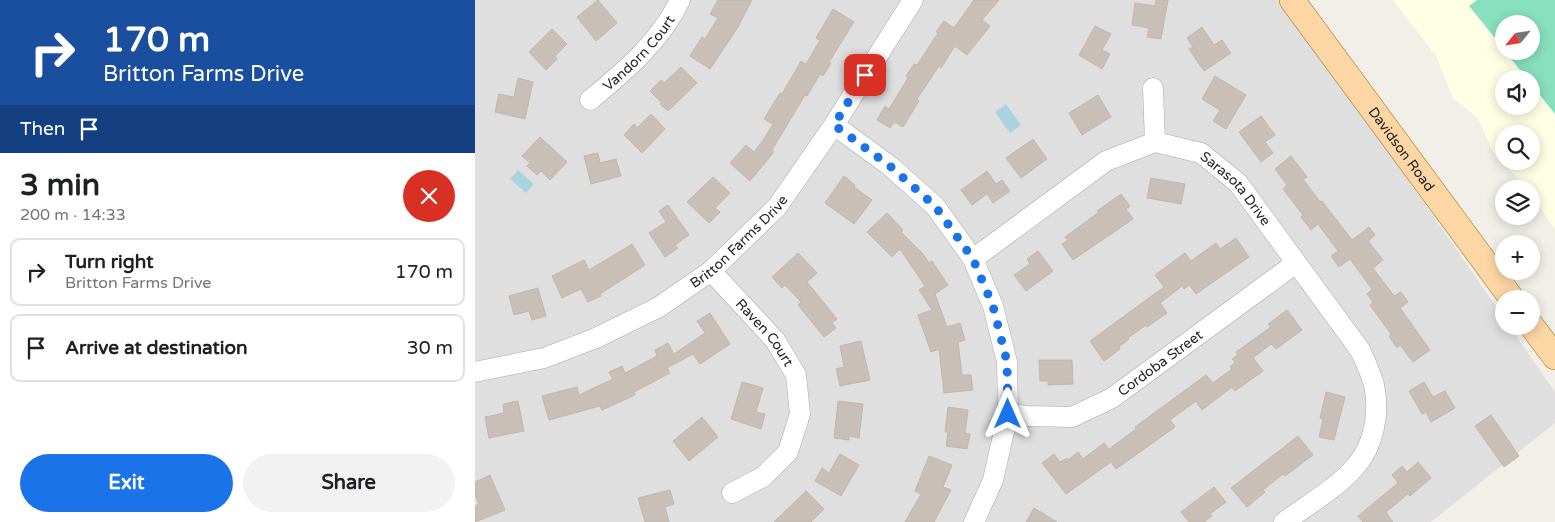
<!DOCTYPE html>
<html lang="en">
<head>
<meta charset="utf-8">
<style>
	body { margin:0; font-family:"Varela Round",sans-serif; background:#f2f2f2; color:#202124; height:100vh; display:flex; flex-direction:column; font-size:19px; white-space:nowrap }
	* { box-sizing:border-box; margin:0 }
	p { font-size:16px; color:#757577 }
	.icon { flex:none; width:28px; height:28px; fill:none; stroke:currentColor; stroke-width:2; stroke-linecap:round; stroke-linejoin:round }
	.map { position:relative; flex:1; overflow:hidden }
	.sheet { display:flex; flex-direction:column; background:#fff; width:475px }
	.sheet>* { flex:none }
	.hud { background:#1a4fa0; color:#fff; overflow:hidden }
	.needle { width:32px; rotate:240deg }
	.controls { position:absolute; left:1020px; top:15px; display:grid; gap:10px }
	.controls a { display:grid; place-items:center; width:45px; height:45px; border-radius:50%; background:#fff; box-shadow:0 2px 12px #0003; font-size:25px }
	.pin { position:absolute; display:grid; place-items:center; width:42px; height:42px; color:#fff; margin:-21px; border-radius:10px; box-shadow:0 2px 8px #0006 }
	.me { position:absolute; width:55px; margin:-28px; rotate:0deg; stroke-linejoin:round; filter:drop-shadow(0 0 4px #0008) }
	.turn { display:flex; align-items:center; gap:18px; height:105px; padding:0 20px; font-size:22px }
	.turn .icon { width:65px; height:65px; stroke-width:2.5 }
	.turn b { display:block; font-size:35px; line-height:42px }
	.then { display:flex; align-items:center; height:48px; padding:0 20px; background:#0003; gap:10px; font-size:19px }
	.round { display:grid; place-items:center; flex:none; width:52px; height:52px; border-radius:26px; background:#f2f2f2 }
	.overview { display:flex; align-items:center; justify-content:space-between; height:85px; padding:0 20px }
	h1 { font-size:30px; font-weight:700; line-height:38px }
	.button { display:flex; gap:10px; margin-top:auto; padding:10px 20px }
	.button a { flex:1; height:58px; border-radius:30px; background:#1a73e8; color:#fff; font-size:20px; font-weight:700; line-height:58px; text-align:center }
	.button a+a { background:#f2f2f2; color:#202124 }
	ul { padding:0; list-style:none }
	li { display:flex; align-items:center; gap:15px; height:68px; margin:0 10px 8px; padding:0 10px; border:2px solid #e0e0e0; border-radius:10px }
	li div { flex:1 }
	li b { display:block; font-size:19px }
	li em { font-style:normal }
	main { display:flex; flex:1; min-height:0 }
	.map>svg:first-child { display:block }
</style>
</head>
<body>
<main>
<section class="sheet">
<div class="hud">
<div class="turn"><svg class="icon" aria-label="right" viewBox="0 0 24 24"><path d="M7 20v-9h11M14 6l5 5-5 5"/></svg><div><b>170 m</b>Britton Farms Drive</div></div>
<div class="then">Then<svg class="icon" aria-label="arrive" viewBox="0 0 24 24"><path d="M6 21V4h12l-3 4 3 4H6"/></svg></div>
</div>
<div class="overview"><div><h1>3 min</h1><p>200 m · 14:33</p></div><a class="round" style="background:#d93025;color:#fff"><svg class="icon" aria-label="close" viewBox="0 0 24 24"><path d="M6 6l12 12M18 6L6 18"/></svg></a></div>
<ul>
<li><svg class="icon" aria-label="right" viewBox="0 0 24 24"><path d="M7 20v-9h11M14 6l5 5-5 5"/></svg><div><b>Turn right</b><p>Britton Farms Drive</p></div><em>170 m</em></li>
<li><svg class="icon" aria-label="arrive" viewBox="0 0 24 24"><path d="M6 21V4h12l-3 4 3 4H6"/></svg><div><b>Arrive at destination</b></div><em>30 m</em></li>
</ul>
<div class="button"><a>Exit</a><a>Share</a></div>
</section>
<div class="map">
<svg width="1080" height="522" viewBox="0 0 1080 522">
	<rect width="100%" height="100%" fill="#f2efe9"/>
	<path fill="#e0dfdf" d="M0,0H808L1029,318V326H1034L1080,392V423L956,522H0Z"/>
	<path fill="#ffffe5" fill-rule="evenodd" d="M918,0H1080V230L1056,193V189H1053L1018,152L1003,118L978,98L961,56ZM1029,24H1056V51H1029ZM1029,79H1056V106H1029ZM1029,134H1056V161H1029Z"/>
	<path fill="#88e0be" d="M1002,0H1080V114L1056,84V79H1052L1030,51H1056V24H1029V49L994,6Z"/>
	<path fill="#aad3df" d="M531,104L546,125L535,133L520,112Z
		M43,170L59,184L51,193L35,179Z"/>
	<path fill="#c7bfb8" stroke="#c4b6ab" d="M123,0L142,23L121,41L102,17Z
		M243,0H277L263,27L235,69L215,56L227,37L230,39L243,18L235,14Z
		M499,0H524L507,20L515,26L492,55L480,46L466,68L464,66L442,99L444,101L428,127L419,122L415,128L402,120L410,106L414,109L433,78L431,76L439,64L442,65L463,33L461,32L469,21L479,28Z
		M681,0H693L686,39L672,37L674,28L657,25L660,3L680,6Z
		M358,9L379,22L354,62L356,63L348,76L345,74L332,96L330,95L297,150L299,152L275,181L255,163L271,145L279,152L289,139L298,124L289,119L305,93L307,94L326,61L331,64L345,40L341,38Z
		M620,26L636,34L627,50L635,54L627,69L604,55Z
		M727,27L739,45L747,40L756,53L729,71L714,49L718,47L712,38Z
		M77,29L92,44L80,56L82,59L71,70L54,52Z
		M206,67L222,83L193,111L185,104L187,103L175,91L186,80L189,83Z
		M740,76L771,95L751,129L738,121L745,110L727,99Z
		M43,78L58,82L50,119L20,112L24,94L39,97Z
		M623,95L636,117L607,135L594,113Z
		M176,114L190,129L167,153L149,135L159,124L162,128Z
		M786,116L800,135L790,142L798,153L786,162L764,132Z
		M65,137L92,162L75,180L66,171L62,175L52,166L55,163L47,156Z
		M558,139L572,159L546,178L531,158Z
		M123,153L125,163L141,159L146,176L116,184L109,156Z
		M816,156L832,177L828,179L845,202L847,201L877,240L894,227L900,235L893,241L908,260L898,268L919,296L926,292L933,302L925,308L955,350L938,362L925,345L922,348L914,336L916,334L895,305L898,302L892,294L897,289L875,259L864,267L856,256L863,251L843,224L836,230L826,217L828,215L808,189L812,185L800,169Z
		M512,171L521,184L527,180L535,191L518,203L512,194L497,205L486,190Z
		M369,176L380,185L379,187L397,200L379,224L350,203Z
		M238,177L255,193L240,208L245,212L234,223L212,202Z
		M676,178L710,184L706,204L672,198Z
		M646,194L655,206L651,209L658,219L598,260L587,244L593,240L590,237L624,212L622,211Z
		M193,205L214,235L200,245L203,248L190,257L174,233L191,222L184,211Z
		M412,213L428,230L426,232L448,254L454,263L457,261L473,285L460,294L472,327L485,323L490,340L483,342L487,375H496L498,390L469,393L464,349L456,352L443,315L457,310L444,290L450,286L425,249L417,257L392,232Z
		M761,238L774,257L721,294L714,285L709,289L707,286L685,303L692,313L672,327L671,325L653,338L654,339L644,347L645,349L629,361L615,341L689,287L680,275L710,253L716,261L741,243L745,249Z
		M157,244L170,265L125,294L126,296L113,302L106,289L87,298L77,276L109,260L114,270Z
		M563,251L578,271L551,291L539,275L555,264L552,259Z
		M323,253L342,273L332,282L362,319L357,323L361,328L349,337L323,305L326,302L310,285L307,288L297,277Z
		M63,288L71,316L57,320L54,311L39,315L34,296Z
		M812,310L827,330L801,349L796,344L778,358L788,371L760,391L757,387L727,410L721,401L695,420L700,427L641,469L636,462L591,494L567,463L579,454L585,462L592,458L593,460L603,452L608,459L629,443L634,449L661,429L660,427L731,375L738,383L757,369L755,367L760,362L757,359L763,355L761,352L796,327L793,324Z
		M235,313L255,344L225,364L218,354L192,368L195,373L159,392L160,395L127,410L125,406L74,420L67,396L102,387L104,395L138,379L134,372L147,366L150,373L182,356L180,350L193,343L199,354L230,333L222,321Z
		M386,341L395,380L365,386L361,369L369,367L365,346Z
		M564,360H597L598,384L573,385V381H565Z
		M267,382L288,388L281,412L290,414L286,429L256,419Z
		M949,382L958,397L970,391L980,408L956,422L951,412L947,414L934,391Z
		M851,392L870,397L859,440L844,437L848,419L845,418Z
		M43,401L49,431L14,438L10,417L29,413L28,404Z
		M363,401L388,404L384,438L374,436V440L359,438Z
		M473,407L493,410L490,433L495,434L492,449L471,446L473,432H470Z
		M1016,415L1044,456L1029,467L1000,426Z
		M227,417L243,437L214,461L198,441Z
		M823,436L838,455L810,476L808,474L788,490L790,492L772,507L756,488Z
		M365,454L384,465L366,496L340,481L347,468L354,473Z
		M454,456L477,465L468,487L476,490L459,522H430L446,494L440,491Z
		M943,462L956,478L935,496L933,494L911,512L918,522H888L883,516L923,483L917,475L927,466L932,472Z
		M15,475L30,510L0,522V506L4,504L0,495V482Z
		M739,487L751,502L735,514L737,516L729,522H714L706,512Z
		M195,490L199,504L190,507L194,522H170L163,498Z
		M331,491L349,509L336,522H299Z
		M559,508L582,522H551Z"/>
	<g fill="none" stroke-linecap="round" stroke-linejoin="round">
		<defs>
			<g id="minor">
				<path d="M678,88L680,142"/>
				<path id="s1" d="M115,100C149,72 186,41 205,0"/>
				<path d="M359,125L415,166L460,206L498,259L518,306L532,362L533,414L518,480L499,522"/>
				<path id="s2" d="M498,259L631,161L680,142L726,153L763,183L885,350C890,361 896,373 899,385C905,413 899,447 879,468C862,488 831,506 809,522"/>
				<path id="s3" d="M236,271L300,340L321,375L325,414L313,452L288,477L257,493"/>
				<path id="s4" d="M0,372L69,358L121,338L184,307L236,271L302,207L359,125L438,0"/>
				<path id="s5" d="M533,414L553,416L597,417L637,398L821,263"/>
			</g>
			<g id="major">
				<path id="s6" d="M817,0L1037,299"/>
				<path d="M1056,325L1080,357"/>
			</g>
		</defs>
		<use href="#minor" stroke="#a9a9a9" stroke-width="21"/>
		<use href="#major" stroke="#a06b00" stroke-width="26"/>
		<use href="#minor" stroke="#fff" stroke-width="20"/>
		<use href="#major" stroke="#fcd6a4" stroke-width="25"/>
	</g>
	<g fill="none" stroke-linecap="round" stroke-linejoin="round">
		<path stroke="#1a73e8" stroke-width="9" stroke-dasharray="0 16.2" d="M390,75L359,125L415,166L460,206L498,259L518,306L532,362L533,414"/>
	</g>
	<g text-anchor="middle" stroke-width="4.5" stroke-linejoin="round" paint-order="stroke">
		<g font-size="14" fill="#222" stroke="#fff">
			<text dy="5" stroke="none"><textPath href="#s1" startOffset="68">Vandorn Court</textPath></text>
			<text dy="5" stroke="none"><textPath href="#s6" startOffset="185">Davidson Road</textPath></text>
			<text dy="5" stroke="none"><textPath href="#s2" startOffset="315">Sarasota Drive</textPath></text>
			<text dy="5" stroke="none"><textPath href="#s4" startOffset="300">Britton Farms Drive</textPath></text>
			<text dy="5" stroke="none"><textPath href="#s3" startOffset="82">Raven Court</textPath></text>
			<text dy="5" stroke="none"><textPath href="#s5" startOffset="168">Cordoba Street</textPath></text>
		</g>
	</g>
</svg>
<div class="controls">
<a><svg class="needle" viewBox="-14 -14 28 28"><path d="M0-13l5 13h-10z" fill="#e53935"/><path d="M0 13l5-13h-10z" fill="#757577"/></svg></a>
<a><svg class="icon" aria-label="sound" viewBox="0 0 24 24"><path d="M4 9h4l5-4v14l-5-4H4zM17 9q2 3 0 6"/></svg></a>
<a><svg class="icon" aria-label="search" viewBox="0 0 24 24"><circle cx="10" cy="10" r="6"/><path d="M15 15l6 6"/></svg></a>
<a><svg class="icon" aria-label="layers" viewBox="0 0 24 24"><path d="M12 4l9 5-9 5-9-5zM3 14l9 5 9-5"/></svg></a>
<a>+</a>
<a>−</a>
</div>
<div class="pin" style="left:390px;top:75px;background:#d93025"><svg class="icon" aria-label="arrive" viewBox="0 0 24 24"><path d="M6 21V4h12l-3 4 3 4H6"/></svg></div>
<svg class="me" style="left:533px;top:414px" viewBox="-20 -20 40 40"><path d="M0-17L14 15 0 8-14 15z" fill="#1a73e8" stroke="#fff" stroke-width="4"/></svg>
</div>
</main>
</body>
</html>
